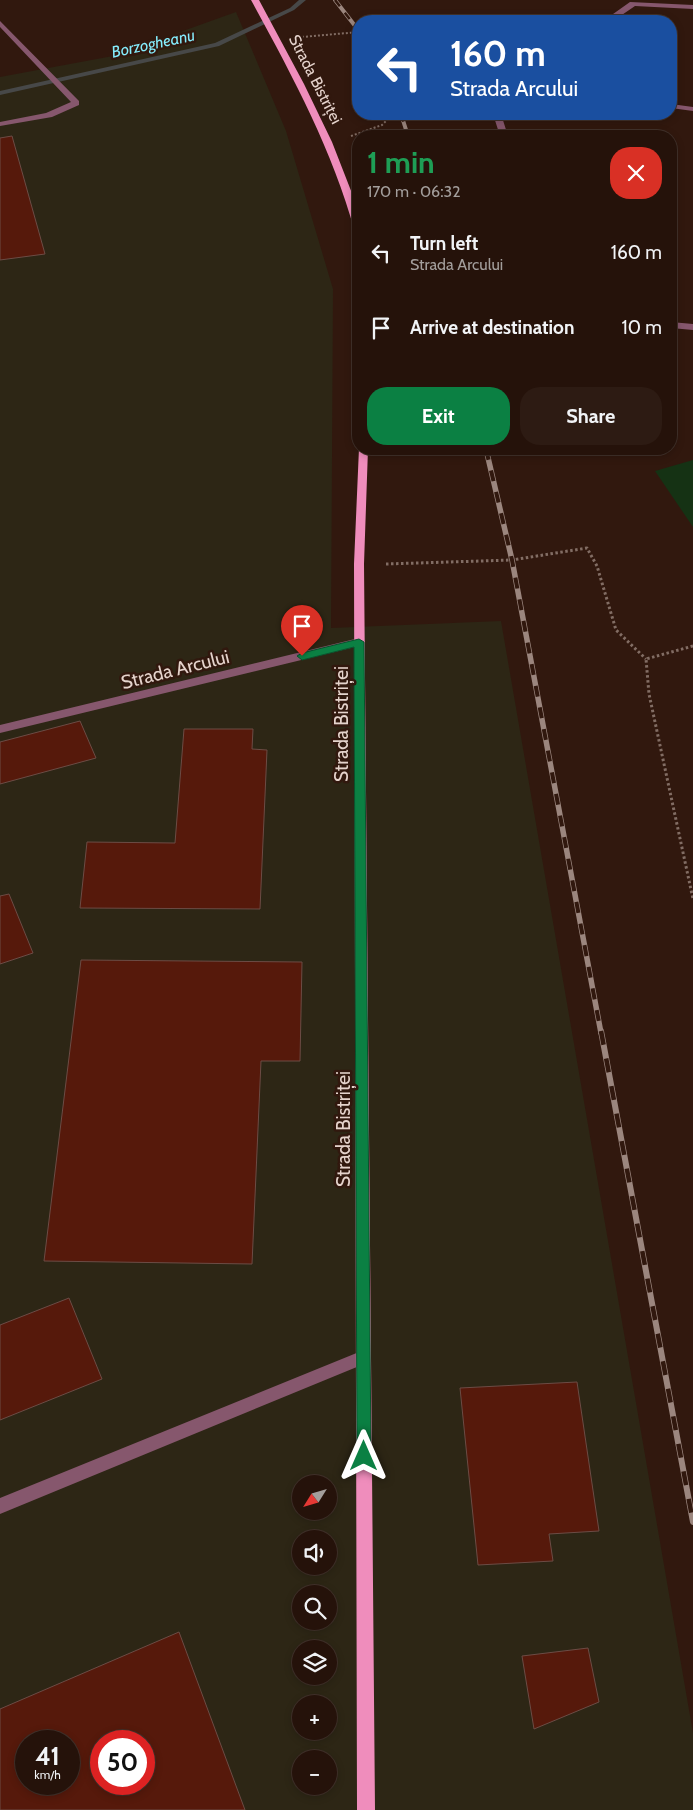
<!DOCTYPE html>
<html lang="en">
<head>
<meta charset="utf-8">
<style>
	body { margin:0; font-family:Cabin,sans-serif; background:#2d1b13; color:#f1f3f6; height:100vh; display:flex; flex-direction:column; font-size:19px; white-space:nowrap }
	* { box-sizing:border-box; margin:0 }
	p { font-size:16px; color:#a39e9c }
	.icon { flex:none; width:28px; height:28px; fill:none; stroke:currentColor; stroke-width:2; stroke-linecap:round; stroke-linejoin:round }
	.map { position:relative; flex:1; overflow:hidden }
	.drawer { position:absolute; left:352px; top:130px; width:325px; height:325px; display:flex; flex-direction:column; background:#25120a; border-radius:20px; box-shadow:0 2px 8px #0003,0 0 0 1px #42322b }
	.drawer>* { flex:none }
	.banner { position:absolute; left:352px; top:15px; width:325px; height:105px; border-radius:20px; box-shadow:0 2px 8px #0003,0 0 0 1px #42322b; background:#1a4fa0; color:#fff; overflow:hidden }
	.needle { width:32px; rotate:233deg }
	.fabs { position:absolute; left:292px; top:1475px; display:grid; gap:10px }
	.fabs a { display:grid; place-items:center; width:45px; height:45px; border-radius:50%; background:#25120a; box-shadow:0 2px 8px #0003,0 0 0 1px #42322b; font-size:25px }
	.speed { position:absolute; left:15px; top:1730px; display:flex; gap:10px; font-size:25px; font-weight:700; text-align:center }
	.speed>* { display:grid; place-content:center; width:65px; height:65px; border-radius:50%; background:#25120a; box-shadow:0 2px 8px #0003,0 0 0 1px #42322b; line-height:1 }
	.speed small { font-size:12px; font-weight:400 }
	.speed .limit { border:8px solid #d22; background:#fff; color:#111 }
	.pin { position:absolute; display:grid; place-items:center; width:42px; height:42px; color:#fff; margin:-51px -21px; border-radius:50% 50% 50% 0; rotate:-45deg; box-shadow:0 0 5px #0007 }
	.pin .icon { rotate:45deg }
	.me { position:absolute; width:55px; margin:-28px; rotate:0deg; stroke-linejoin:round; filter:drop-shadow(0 0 4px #0008) }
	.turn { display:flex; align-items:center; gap:18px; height:105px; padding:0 15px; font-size:22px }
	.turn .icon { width:65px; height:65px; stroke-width:2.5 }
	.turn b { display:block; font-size:35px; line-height:42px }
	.round { display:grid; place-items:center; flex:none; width:52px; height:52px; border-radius:20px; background:#2d1b13 }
	.headline { display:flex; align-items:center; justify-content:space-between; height:85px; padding:0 15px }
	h1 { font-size:30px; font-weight:700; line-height:38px; color:#1e9e55 }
	.button { display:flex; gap:10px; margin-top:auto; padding:10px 15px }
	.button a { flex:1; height:58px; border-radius:20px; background:#0b8043; color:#fff; font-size:20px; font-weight:700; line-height:58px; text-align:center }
	.button a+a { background:#2d1b13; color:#f1f3f6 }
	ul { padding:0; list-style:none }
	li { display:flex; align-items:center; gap:15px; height:75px; padding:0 15px }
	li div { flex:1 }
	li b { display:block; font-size:19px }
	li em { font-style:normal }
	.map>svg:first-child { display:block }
</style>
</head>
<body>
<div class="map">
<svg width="693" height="1810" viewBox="0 0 693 1810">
	<rect width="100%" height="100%" fill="#31180e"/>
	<path fill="#2d2615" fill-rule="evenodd" d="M236,12L286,131L333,289L331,628L501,621L693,1733V1810H0V77L113,56ZM301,1484H329V1511H301ZM301,1539H329V1566H301ZM301,1594H329V1621H301ZM301,1649H329V1676H301ZM301,1704H329V1731H301ZM26,1741H69V1784H26ZM101,1741H144V1784H101ZM301,1759H329V1786H301Z"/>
	<path fill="#153214" d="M693,460V527L655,471Z"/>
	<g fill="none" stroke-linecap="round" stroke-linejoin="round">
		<path fill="#474848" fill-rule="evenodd" d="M299,0H306L294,10L219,46L0,95V91L215,43L290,8Z"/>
	</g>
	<path fill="#56190b" stroke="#6c4c45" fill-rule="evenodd" d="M12,136L45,254L0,260V138Z
		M80,721L96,758L0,784V742Z
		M184,729H253L252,749L267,750L260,909L80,908L87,842L175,843Z
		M9,894L33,953L0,964V896Z
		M81,960L302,962L300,1061H261L252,1264L44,1261Z
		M69,1298L102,1379L0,1420V1325Z
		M577,1382L599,1531L549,1534L553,1561L478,1565L460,1388Z
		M179,1632L245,1810H0V1709ZM26,1741H69V1784H26ZM101,1741H144V1784H101Z
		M588,1648L599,1702L534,1729L522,1656Z"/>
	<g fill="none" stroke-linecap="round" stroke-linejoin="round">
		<path stroke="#826d64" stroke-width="2" stroke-dasharray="2 2" stroke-linecap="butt" d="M302,37L359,32
			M351,136L382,125L392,115L400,114"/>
		<path stroke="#826d64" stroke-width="3" stroke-dasharray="2.5 2.5" stroke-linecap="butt" d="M386,564L512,560L587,548L597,566L616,630L646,659
			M693,646L646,659L649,694L693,899"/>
		<path fill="#86576d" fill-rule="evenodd" d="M630,2L693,5V9L635,6L613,21H598L606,19Z
			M0,21L79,101V105L52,117L0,126V122L46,113L71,102L0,27Z
			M671,104L693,107V111L671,108Z
			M493,114H501L508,136H500Z
			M671,322L693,324V330L671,328Z
			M359,638L363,639L365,642L363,645L0,733V725Z
			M364,1350L369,1352L371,1357L369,1362L0,1514V1498Z"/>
		<path fill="#ef8dbc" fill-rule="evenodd" d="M251,0H259L304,84L332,142L355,201L359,215V235L355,232C332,149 292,75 251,0Z
			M359,448L368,449L364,564L375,1810H357L354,564Z"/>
		<defs>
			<path id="rail-far2" d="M335,0L359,31
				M401,114L408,136"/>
			<path id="rail-far1" d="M486,449L512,560L601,1033"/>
			<path id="rail" d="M601,1031L693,1522"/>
		</defs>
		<use href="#rail-far2" stroke="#9b867e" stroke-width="4"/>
		<use href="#rail-far1" stroke="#9b867e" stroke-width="5.5"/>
		<use href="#rail" stroke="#9b867e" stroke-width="6"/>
		<use href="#rail-far2" stroke="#31180e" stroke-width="2.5" stroke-dasharray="8" stroke-linecap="butt"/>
		<use href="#rail-far1" stroke="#31180e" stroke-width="4" stroke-dasharray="11" stroke-linecap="butt"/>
		<use href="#rail" stroke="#31180e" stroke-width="4.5" stroke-dasharray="14" stroke-linecap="butt"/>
	</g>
	<path fill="#0b8043" stroke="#07532c" d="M359,639L364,642L371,1456L369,1461L364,1463L359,1461L357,1456L354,647L302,660L297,656L302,653Z"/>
	<g text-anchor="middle" stroke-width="5" stroke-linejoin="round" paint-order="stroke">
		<g font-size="16" font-style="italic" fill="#85edfd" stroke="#31180e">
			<text transform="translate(153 43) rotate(-12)" y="6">Borzogheanu</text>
		</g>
		<g font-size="16" fill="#e5d3cc" stroke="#31180e">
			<text transform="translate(316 79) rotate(63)" y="6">Strada Bistriței</text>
		</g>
		<g font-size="19" fill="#e5d3cc" stroke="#31180e">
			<text transform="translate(175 669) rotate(-14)" y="7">Strada Arcului</text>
			<text transform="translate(341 724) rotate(-90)" y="7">Strada Bistriței</text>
			<text transform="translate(343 1129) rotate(-90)" y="7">Strada Bistriței</text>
		</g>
	</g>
</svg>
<div class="fabs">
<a><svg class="needle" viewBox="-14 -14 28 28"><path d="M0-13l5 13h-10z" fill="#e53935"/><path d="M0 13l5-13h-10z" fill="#a39e9c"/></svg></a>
<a><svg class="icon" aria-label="sound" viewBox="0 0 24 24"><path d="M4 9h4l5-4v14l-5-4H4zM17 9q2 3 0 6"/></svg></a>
<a><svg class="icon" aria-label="search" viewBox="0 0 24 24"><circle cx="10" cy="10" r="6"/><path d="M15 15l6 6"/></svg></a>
<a><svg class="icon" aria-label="layers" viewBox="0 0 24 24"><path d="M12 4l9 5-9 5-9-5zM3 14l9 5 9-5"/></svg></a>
<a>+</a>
<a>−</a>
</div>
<div class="speed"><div>41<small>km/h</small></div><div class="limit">50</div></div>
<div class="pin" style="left:302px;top:656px;background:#d93025"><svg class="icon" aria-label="arrive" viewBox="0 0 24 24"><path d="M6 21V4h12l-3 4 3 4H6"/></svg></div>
<svg class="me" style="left:364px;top:1456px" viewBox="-20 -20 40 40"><path d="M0-17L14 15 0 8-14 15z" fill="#0b8043" stroke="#fff" stroke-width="4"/></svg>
<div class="banner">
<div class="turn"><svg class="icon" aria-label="left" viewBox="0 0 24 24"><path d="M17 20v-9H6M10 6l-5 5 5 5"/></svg><div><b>160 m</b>Strada Arcului</div></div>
</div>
<section class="drawer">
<div class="headline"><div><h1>1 min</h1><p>170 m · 06:32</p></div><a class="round" style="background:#d93025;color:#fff"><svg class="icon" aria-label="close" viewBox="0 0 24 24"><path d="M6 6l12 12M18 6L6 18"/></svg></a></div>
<ul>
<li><svg class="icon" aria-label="left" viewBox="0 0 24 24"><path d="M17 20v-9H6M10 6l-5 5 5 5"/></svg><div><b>Turn left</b><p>Strada Arcului</p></div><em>160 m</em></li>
<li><svg class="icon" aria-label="arrive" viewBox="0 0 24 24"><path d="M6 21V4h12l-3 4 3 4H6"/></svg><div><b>Arrive at destination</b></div><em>10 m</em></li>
</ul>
<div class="button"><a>Exit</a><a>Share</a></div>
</section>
</div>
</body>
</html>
